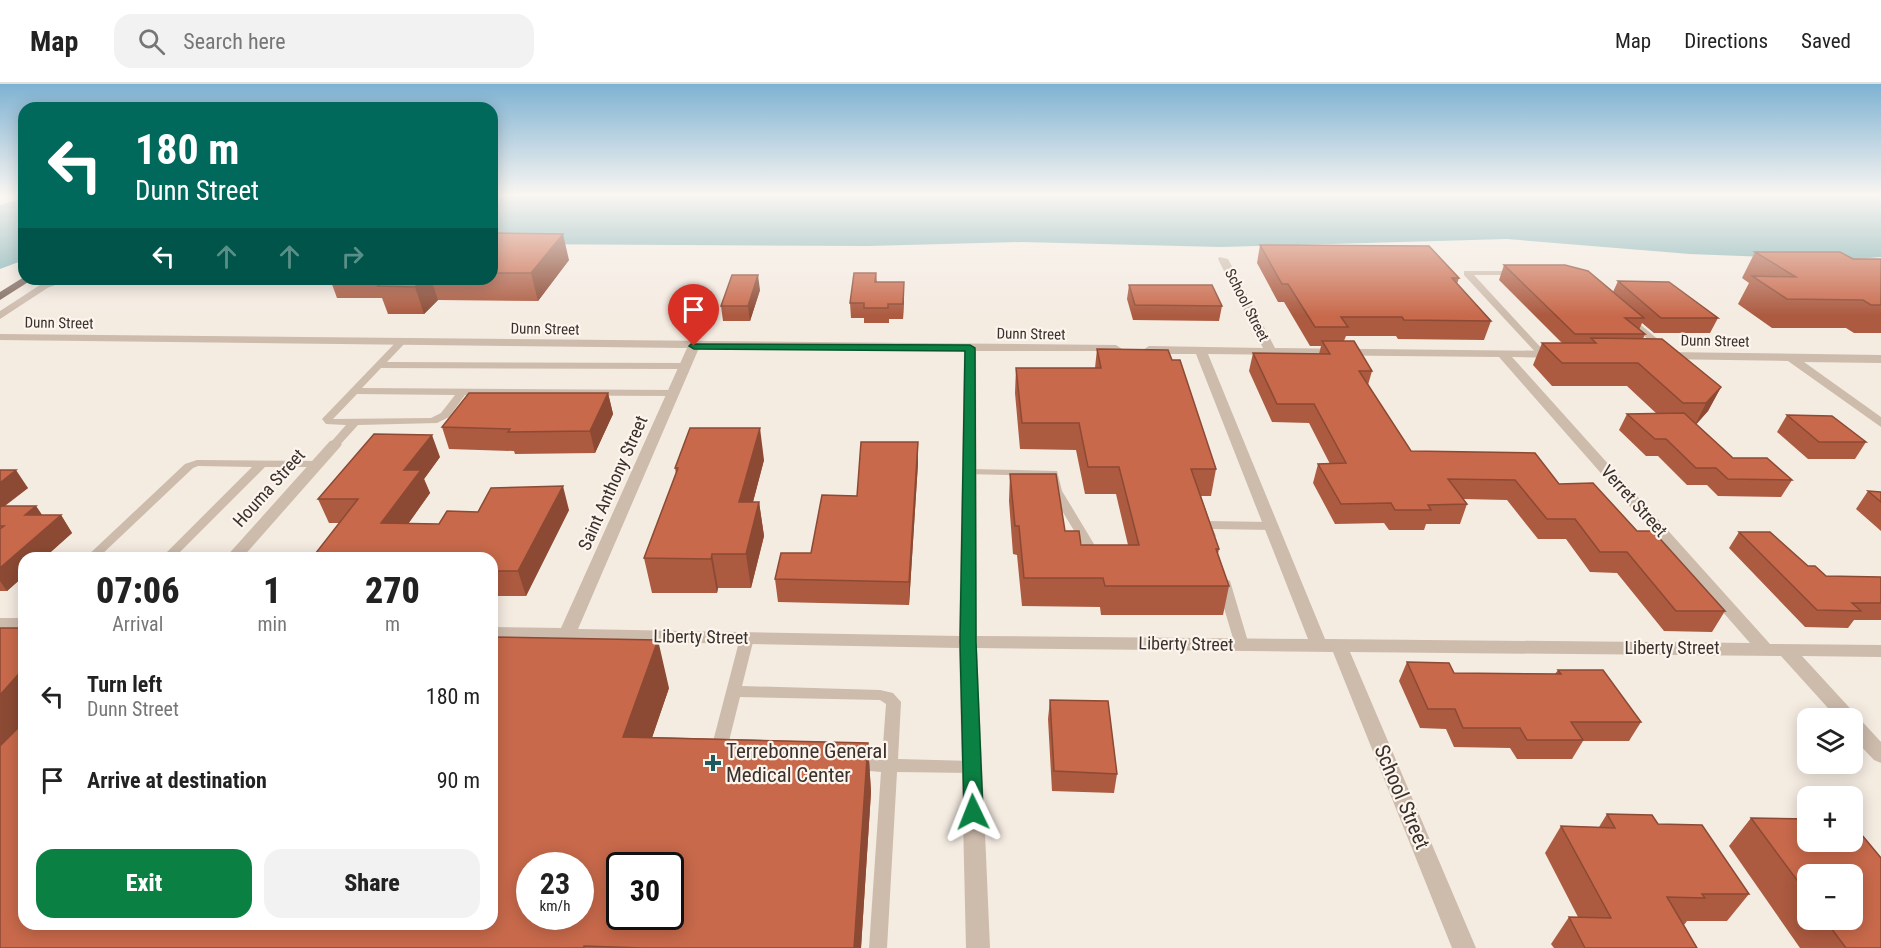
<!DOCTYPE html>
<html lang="en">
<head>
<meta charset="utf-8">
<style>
	body { margin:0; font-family:"Roboto Condensed",sans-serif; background:#f2f2f2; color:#222; height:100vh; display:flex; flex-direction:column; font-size:22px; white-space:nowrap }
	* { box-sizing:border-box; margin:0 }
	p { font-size:20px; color:#767676 }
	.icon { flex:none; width:33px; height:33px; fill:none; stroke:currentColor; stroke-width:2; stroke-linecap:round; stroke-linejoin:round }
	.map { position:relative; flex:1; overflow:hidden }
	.drawer { position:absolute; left:18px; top:468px; width:480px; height:378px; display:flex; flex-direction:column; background:#fff; border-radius:18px; box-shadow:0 3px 15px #0003 }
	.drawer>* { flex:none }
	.banner { position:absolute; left:18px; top:18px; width:480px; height:183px; border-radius:18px; box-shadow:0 3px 15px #0003; background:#00695c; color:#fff; overflow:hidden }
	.fabs { position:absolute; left:1797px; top:624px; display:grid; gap:12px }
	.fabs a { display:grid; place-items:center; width:66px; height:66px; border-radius:12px; background:#fff; box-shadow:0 3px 15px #0003; font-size:30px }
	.speed { position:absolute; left:516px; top:768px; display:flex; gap:12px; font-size:30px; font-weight:700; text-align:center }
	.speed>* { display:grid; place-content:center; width:78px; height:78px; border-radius:50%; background:#fff; box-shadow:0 3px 15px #0003; line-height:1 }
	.speed small { font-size:15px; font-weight:400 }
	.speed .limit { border:3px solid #111; border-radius:9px; background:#fff; color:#111 }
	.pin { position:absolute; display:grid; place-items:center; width:51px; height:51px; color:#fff; margin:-62px -26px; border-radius:50% 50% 50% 0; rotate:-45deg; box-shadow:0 0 6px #0007 }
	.pin .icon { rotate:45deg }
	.me { position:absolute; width:66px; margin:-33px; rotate:358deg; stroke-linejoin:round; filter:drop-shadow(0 0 4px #0008) }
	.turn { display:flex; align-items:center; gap:21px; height:126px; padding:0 18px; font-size:27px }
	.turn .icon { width:78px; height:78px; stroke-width:2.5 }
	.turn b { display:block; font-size:42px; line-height:51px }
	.lanes { display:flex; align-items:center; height:57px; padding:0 18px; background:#0003; justify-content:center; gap:30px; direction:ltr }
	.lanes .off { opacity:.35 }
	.eta { display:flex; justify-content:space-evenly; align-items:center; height:102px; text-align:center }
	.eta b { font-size:36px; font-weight:800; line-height:42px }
	.action { display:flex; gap:12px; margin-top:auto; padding:12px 18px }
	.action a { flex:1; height:69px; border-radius:18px; background:#0b8043; color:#fff; font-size:24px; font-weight:800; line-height:69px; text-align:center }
	.action a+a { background:#f2f2f2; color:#222 }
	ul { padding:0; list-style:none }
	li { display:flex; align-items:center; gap:18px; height:84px; padding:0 18px }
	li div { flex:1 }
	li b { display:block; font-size:22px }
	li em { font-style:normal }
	header { display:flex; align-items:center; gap:36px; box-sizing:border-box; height:84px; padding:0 30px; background:#fff; border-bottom:2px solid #e0e0e0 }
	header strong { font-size:28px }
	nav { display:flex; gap:33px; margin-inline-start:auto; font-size:21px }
	.search { width:420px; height:54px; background:#f2f2f2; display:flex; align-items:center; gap:15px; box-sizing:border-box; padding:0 21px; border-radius:18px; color:#767676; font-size:22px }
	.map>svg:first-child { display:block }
</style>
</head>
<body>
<header>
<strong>Map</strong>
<div class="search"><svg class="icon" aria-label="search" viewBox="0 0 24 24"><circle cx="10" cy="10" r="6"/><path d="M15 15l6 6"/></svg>Search here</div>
<nav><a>Map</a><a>Directions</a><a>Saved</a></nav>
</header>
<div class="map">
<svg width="1881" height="864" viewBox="0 0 1881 864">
	<rect width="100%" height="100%" fill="#f4ebe1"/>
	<path fill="#7fb0b2" d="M492,111H1881V173L1846,176L1690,170L1507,155L1221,163L1022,158L868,162L492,160Z
		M24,114V176L0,185V121Z"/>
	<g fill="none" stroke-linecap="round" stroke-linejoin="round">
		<path fill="#cdbbac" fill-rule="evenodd" d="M1464,187H1520L1521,189L1517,191H1474L1545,268V272H1539L1464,191Z
			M59,195H72L47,204L43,201Z
			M1628,230L1667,263V267H1661L1625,235L1624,233Z
			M401,255L406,258L387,278L686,279L691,282L686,285L381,284L362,304L674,306L679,309L674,312L465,311L449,333L437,339L358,341L339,362H331L330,360L331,358L346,341L326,340L322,335L398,256ZM357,310L455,311L441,329L431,334L333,335Z
			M197,376L317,377L323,380L317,383H265L174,474H161L252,383L198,382L193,384L98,474H85L185,380Z
			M969,385L1057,387L1062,407L1094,460L1088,464L1084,463L1050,407L1048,392L965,390L963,388Z
			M1206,437L1271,438L1277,442L1271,446L1213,445L1216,452L1210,456L1206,455L1200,441Z
			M1223,493L1230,497L1249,561L1247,564H1237L1235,561L1216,497Z
			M747,549L752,551L754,554L742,602L880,606L893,609L901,618L898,675L972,677L978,679L980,683L978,687L972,689L897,688L887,864H869L881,688L848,685L846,681L848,677L854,675H882L886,620L880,616L740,613L726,669L724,673L718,675L712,673L710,669L740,554L742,551Z"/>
		<path fill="#cdbbac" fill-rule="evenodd" d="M1219,173L1228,175L1275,264L1561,267L1563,270L1557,274L1512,273L1770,560L1881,561V573L1802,572L1881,658V679L1874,676L1852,653V634H1837L1781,572L1350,568L1476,864H1452L1333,568L977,564L990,864H966L959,564L492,555V543L561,544L687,264L0,256V250L1116,261L1122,265L1120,267H976L977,552L1308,555L1196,270H1149L1143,266L1149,262L1263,264L1218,175ZM699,264L964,267L959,552L578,545ZM1208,270L1499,273L1750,559L1325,555Z
			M43,199L52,201L0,235V227Z
			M1665,268L1881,271V279L1804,278L1881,333V343L1788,277L1661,275V269Z
			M335,356L342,360L340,363L242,474H225L330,357Z
			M0,534H24V546H0Z"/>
		<path fill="#7d675c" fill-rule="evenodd" d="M24,193V195H33L0,216V208Z"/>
	</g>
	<path fill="#ac5a40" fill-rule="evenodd" d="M492,149L569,176L538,217L438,216L424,230H388L382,214H337L330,195H492Z
		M1260,161L1459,194L1457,200L1491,237L1484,256L1398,255L1396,252H1346L1344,257L1372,287L1368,301L1411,367L1559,400L1637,447L1725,527L1712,548L1664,547L1617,489L1590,488L1566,455H1538L1507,416L1463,415L1467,420L1460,440H1426L1424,446H1389L1384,439L1335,440L1313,399L1318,380H1330L1309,339L1272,338L1249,287L1253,269L1319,270L1321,262H1310L1284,218H1278L1257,179Z
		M1755,168L1853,175H1881V249H1854L1846,244H1772L1738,220L1749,199L1742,194Z
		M1504,181L1613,208L1618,197L1718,234L1710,249H1654L1642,239L1639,246L1645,250L1643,255L1721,303L1708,327L1696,340L1733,374L1792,396L1781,413L1718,412L1707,401H1687L1658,372H1646L1619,346L1627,330H1657L1627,302H1552L1533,281L1542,259H1562L1499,196Z
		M876,189L877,198L904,213L903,235H889V239H864V234H851L850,219Z
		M1129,201L1222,222L1219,237L1133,236L1127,215Z
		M760,206L750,237H723L721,222Z
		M1097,265L1172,276L1216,385L1211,412H1201L1219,465L1218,470L1229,502L1223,531H1101L1100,523L1022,522L1017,471L1013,470L1009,417L1010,390L1065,447L1081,461H1128L1116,410H1085L1076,366L1020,365L1015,309L1016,284H1095Z
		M608,309L613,330L595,369L515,370L514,367L449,365L442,343Z
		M1787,331L1866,358L1855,375H1808L1777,348Z
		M918,358V379L909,521L778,518L775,495L811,469L857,412Z
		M440,373L424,395L430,409L408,440H439L478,428L569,426L526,512H492V474L339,439H329L318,415Z
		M764,376L753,418H759L764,452L751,504H718L717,509H652L644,474L676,390L675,384Z
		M0,386L28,404L5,422H36L42,431H61L72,449L7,507H0Z
		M1868,407L1881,408V447L1856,425Z
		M1739,448L1808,482L1826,492L1881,493V536H1854L1848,544L1805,543L1729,464Z
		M1407,578L1454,589L1555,590L1558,586L1641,638L1629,657H1583L1572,675H1517L1510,664L1454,663L1446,645L1420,644L1399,597Z
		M669,604L652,653L868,659L871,708L861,864H0L24,840Z
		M1050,616L1117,690L1114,709L1052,707L1048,635Z
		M1607,730L1658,740L1749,810L1727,837H1687L1684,841L1697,864H1554L1551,860L1569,833H1578L1545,769L1561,742L1599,743Z
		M1751,734L1881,864H1800L1729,762ZM1808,790L1852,836H1808Z"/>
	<path fill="#8c4a34" d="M563,150L569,176L538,217L531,189Z
		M758,191L760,206L750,237L748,222Z
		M423,195H431L438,216L424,230L415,203Z
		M904,198V213L903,235V220Z
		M1721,303L1708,327L1694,343L1706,319Z
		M608,309L613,330L595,369L590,347Z
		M760,344L764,376L744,452L739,418Z
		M432,351L440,373L424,395L430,409L391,464L381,439L404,386Z
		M918,358V379L909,521V498Z
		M16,386L28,404L0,425V399Z
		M563,402L569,426L526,512L518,487Z
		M759,418L764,452L751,504L746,470Z
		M36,422L48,440L25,431Z
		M61,431L72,449L44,474H24V492L7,507L0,497V484Z
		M712,470L718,504L717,509L711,475Z
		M658,556L669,604L636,701L623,653Z
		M24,584V677L0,696V611Z
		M868,659L871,708L861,864H854Z"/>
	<path fill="#c8694b" stroke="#8c4a34" stroke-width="1.5" fill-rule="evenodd" d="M492,149L563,150L531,189H492Z
		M1260,161L1429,162L1459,194H1452L1491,237L1404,236L1402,233H1341L1348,243H1315L1288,200H1282Z
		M1755,168H1840L1853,175H1881V221H1871L1863,216L1787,215L1752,192L1796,193Z
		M1504,181H1565L1588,187L1644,234H1625L1645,250H1575Z
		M854,189H876L875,198H904L903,220H888V224H864V219H850Z
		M732,191H758L748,222H721Z
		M386,195H423L415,203L378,202Z
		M1618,197L1669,198L1718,234H1661Z
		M1129,201H1212L1222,222L1135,221Z
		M1591,254L1662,255L1721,303L1706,319H1683L1638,279H1562L1542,259H1596Z
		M1322,257H1354L1372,287H1359L1411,367L1535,369L1559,400L1593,399L1637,447H1653L1725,527H1676L1627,468H1600L1575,435H1547L1515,396L1448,395L1467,420L1428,421L1431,426H1395L1391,419L1341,420L1318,380L1346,379L1314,320H1277L1253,269L1330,270Z
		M1097,265L1168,266L1172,276H1180L1216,385H1191L1219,465H1216L1229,502H1105L1103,494H1024L1019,442H1015L1010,390H1056L1065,447H1079L1081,461H1139L1119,383H1088L1079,339H1022L1016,284H1101Z
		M469,309H608L590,347L508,348L510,345L442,343Z
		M1684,329L1733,374H1767L1792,396L1728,395L1716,384H1696L1666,355H1655L1627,330Z
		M1787,331L1832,332L1866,358H1819Z
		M690,344H760L739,418H759L746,470H712L711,475L644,474L678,384H675Z
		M374,350L432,351L404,386H421L381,439L439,440L447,427L478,428L491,404L563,402L518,487H492V474H312L358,415H318Z
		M861,358H918L909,498L775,495L781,469H811L822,411L857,412Z
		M0,386H16L0,399Z
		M1868,407L1881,408V418Z
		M2,422H36L25,431H61L0,484V445L4,442H0V423Z
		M1739,448H1770L1808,482H1815L1826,492L1881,493V519H1852L1861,527L1817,526Z
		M0,544H24V584L0,611Z
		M492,553L658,556L623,653L868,659L854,864H642L584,862V864H0V662L24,638V840H492ZM530,782H580V832H530ZM620,782H670V832H620Z
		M1407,578L1449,579L1454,589L1561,590L1558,586H1603L1641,638H1571L1583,656H1527L1520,644H1463L1455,625H1428Z
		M1050,616L1108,617L1117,690L1054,687Z
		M1607,730L1652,731L1658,740L1702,741L1749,810H1702L1705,814L1667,813L1697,864H1585L1569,833L1611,834L1561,742L1615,744Z
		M1751,734L1808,735V758H1852V739L1881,774V864H1846L1825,836H1852V790H1808V811Z"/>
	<linearGradient id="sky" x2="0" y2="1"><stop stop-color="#7eb2d2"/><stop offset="0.48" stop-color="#faf6f2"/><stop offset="1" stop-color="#faf6f2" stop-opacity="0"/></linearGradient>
	<rect width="1881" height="232" fill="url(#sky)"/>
	<path fill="#0b8043" stroke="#07532c" stroke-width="1.5" d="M691,260L970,261L975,264L976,558L983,728L980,734L973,736L967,734L964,728L960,558L965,267L694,265L689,262Z"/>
	<path fill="#1f5a5e" stroke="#fbf5ee" stroke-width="2" d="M710 670h6v6h6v6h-6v6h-6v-6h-6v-6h6z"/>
	<g text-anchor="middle" stroke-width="4.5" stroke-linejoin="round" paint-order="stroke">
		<g font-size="15" fill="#3b302b" stroke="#fbf5ee">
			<text transform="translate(1247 221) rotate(63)" y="5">School Street</text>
			<text transform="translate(59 239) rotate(1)" y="5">Dunn Street</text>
			<text transform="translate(545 245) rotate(1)" y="5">Dunn Street</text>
			<text transform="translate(1031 250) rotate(1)" y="5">Dunn Street</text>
			<text transform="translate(1715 257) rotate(1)" y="5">Dunn Street</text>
		</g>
		<g font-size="18" fill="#3b302b" stroke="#fbf5ee">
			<text transform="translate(613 399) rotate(-66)" y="6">Saint Anthony Street</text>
			<text transform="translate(269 404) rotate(-48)" y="6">Houma Street</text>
			<text transform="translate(1634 417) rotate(48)" y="6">Verret Street</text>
			<text transform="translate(701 553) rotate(1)" y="6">Liberty Street</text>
			<text transform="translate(1186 560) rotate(1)" y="6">Liberty Street</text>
			<text x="1672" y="570">Liberty Street</text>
		</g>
		<g font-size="21" fill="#3b302b" stroke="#fbf5ee" text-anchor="start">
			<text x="726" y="674">Terrebonne General<tspan x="726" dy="24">Medical Center</tspan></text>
		</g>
		<g font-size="21" fill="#3b302b" stroke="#fbf5ee">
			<text transform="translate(1402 713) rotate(67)" y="7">School Street</text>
		</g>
	</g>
</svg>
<div class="fabs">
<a><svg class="icon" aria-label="layers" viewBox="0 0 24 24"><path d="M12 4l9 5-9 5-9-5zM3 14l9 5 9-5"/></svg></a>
<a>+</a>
<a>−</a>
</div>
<div class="speed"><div>23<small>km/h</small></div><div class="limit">30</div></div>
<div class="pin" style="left:694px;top:262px;background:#d93025"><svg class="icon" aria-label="arrive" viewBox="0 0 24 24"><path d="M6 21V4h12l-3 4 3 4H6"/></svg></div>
<svg class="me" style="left:973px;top:728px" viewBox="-20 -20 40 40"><path d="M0-17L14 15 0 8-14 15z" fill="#0b8043" stroke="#fff" stroke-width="4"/></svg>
<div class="banner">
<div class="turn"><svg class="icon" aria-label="left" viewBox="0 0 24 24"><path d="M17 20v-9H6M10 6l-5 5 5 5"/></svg><div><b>180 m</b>Dunn Street</div></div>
<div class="lanes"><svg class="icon" aria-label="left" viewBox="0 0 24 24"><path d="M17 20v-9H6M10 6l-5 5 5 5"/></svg><svg class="icon off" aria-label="ahead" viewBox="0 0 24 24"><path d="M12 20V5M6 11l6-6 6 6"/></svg><svg class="icon off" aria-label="ahead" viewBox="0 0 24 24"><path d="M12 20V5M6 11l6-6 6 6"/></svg><svg class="icon off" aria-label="right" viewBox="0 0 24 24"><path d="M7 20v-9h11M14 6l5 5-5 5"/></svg></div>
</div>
<section class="drawer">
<div class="eta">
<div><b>07:06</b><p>Arrival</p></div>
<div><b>1</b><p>min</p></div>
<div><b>270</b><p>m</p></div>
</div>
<ul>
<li><svg class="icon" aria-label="left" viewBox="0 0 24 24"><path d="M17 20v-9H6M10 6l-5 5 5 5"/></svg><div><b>Turn left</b><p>Dunn Street</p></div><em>180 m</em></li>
<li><svg class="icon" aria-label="arrive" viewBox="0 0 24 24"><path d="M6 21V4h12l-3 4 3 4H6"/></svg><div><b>Arrive at destination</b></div><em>90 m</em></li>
</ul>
<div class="action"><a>Exit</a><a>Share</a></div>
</section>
</div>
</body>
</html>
